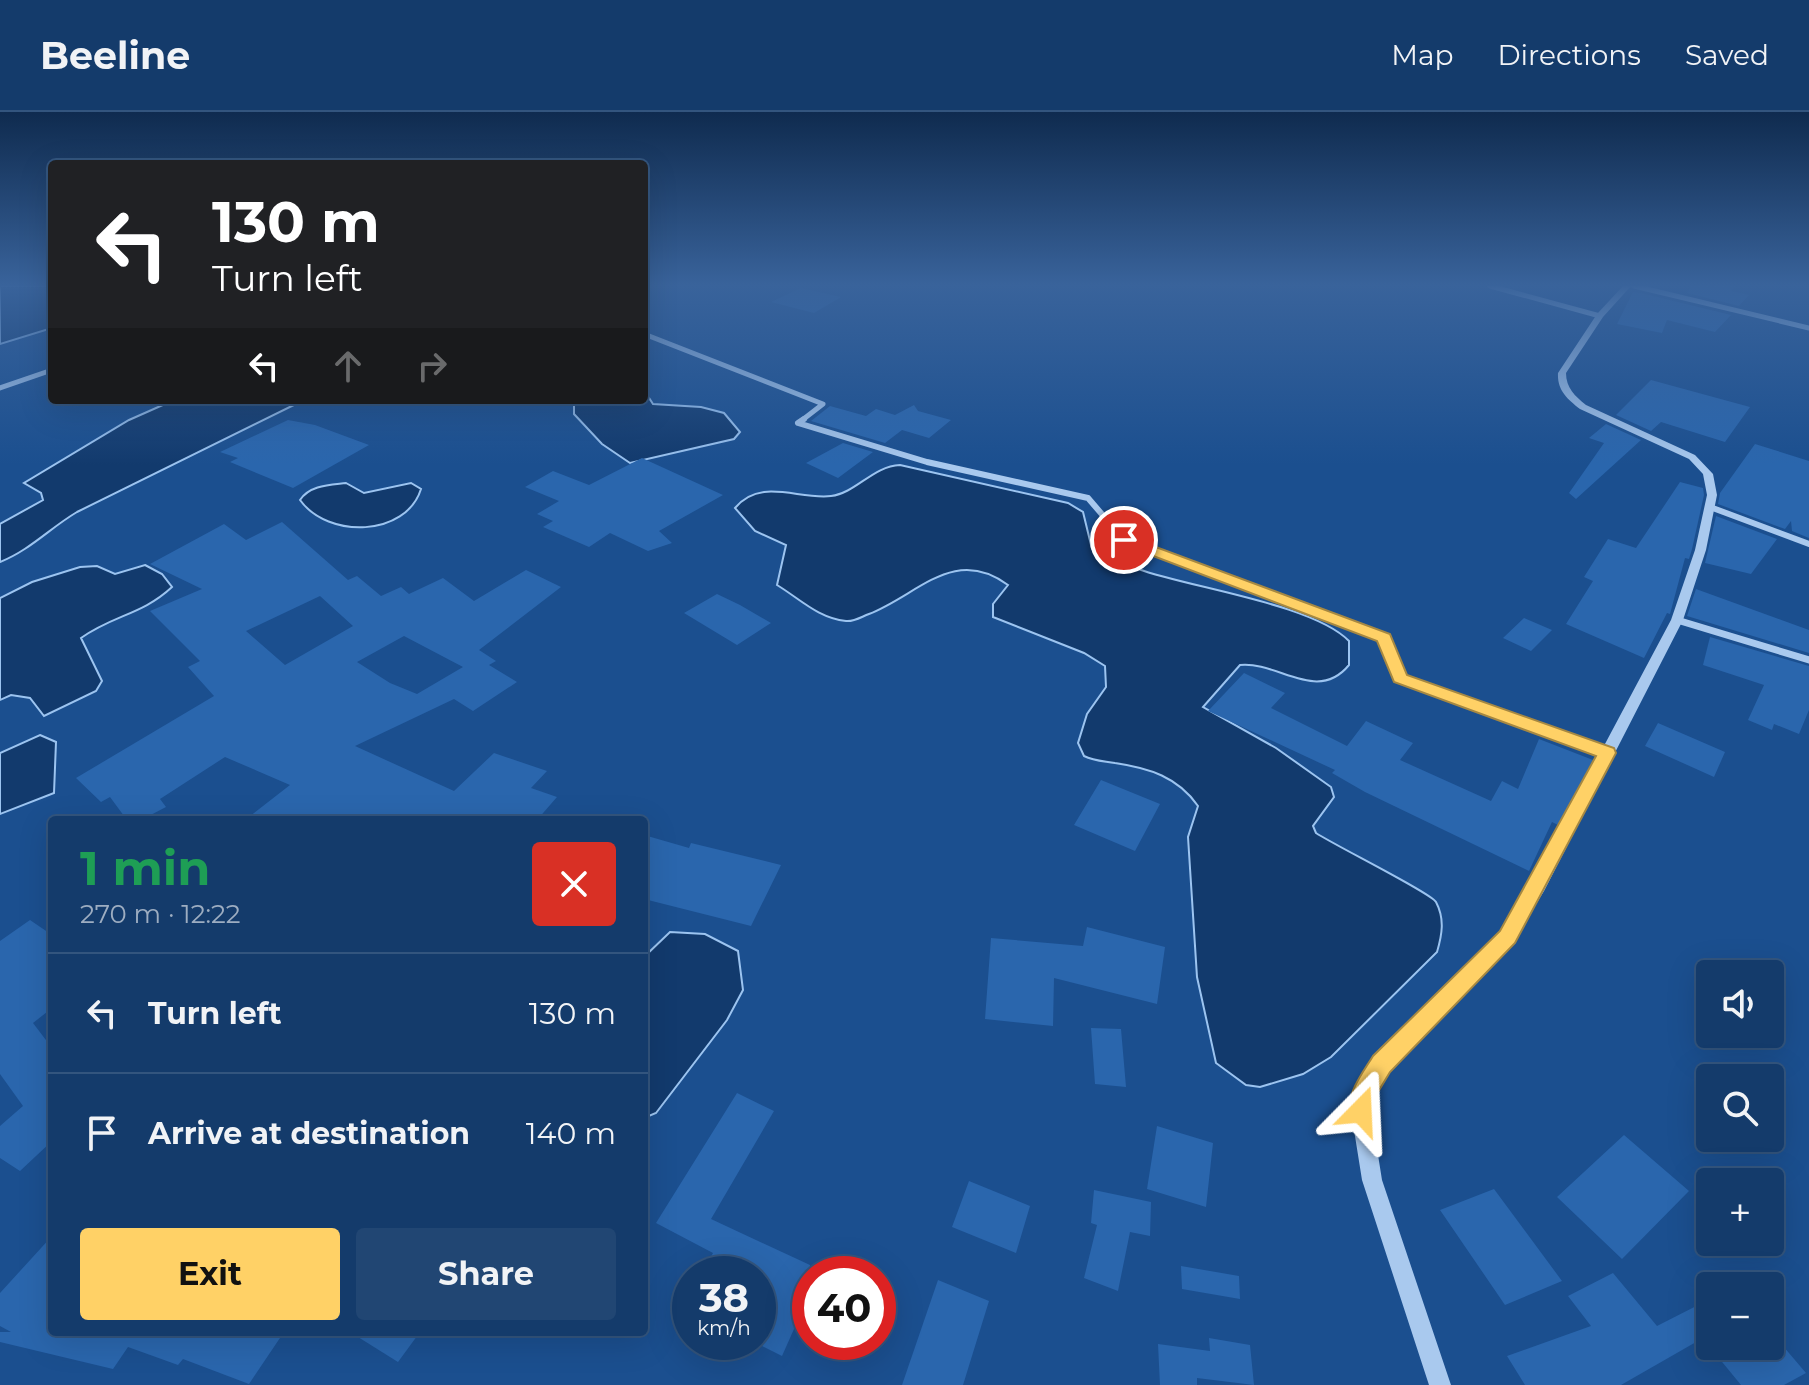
<!DOCTYPE html>
<html lang="en">
<head>
<meta charset="utf-8">
<style>
	body { margin:0; font-family:Montserrat,sans-serif; background:#214673; color:#f1f3f6; height:100vh; display:flex; flex-direction:column; font-size:30px; white-space:nowrap }
	* { box-sizing:border-box; margin:0 }
	p { font-size:26px; color:#9dadc1 }
	.icon { flex:none; width:44px; height:44px; fill:none; stroke:currentColor; stroke-width:2; stroke-linecap:round; stroke-linejoin:round }
	.map { position:relative; flex:1; overflow:hidden }
	.panel { position:absolute; left:48px; top:704px; width:600px; height:520px; display:flex; flex-direction:column; background:#143b6b; border-radius:8px; box-shadow:0 8px 32px #0002,0 0 0 2px #33557e }
	.panel>* { flex:none }
	.guide { position:absolute; left:48px; top:48px; width:600px; height:244px; border-radius:8px; box-shadow:0 8px 32px #0002,0 0 0 2px #33557e; background:#202124; color:#fff; overflow:hidden }
	.fabs { position:absolute; left:1696px; top:848px; display:grid; gap:16px }
	.fabs a { display:grid; place-items:center; width:88px; height:88px; border-radius:8px; background:#143b6b; box-shadow:0 8px 32px #0002,0 0 0 2px #33557e; font-size:40px }
	.speed { position:absolute; left:672px; top:1144px; display:flex; gap:16px; font-size:40px; font-weight:700; text-align:center }
	.speed>* { display:grid; place-content:center; width:104px; height:104px; border-radius:50%; background:#143b6b; box-shadow:0 8px 32px #0002,0 0 0 2px #33557e; line-height:1 }
	.speed small { font-size:20px; font-weight:400 }
	.speed .limit { border:12px solid #d22; background:#fff; color:#111 }
	.pin { position:absolute; display:grid; place-items:center; width:68px; height:68px; color:#fff; margin:-34px; border:4px solid #fff; border-radius:50%; box-shadow:0 2px 8px #0007 }
	.me { position:absolute; width:88px; margin:-44px; rotate:21deg; stroke-linejoin:round; filter:drop-shadow(0 0 6px #0008) }
	.turn { display:flex; align-items:center; gap:28px; height:168px; padding:0 32px; font-size:36px }
	.turn .icon { width:104px; height:104px; stroke-width:2.5 }
	.turn b { display:block; font-size:56px; line-height:68px }
	.lanes { display:flex; align-items:center; height:76px; padding:0 32px; background:#0003; justify-content:center; gap:40px; direction:ltr }
	.lanes .off { opacity:.35 }
	.round { display:grid; place-items:center; flex:none; width:84px; height:84px; border-radius:8px; background:#214673 }
	.head { display:flex; align-items:center; justify-content:space-between; height:136px; padding:0 32px }
	h1 { font-size:48px; font-weight:700; line-height:60px; color:#1e9e55 }
	.cta { display:flex; gap:16px; margin-top:auto; padding:16px 32px }
	.cta a { flex:1; height:92px; border-radius:8px; background:#ffd166; color:#111; font-size:32px; font-weight:700; line-height:92px; text-align:center }
	.cta a+a { background:#214673; color:#f1f3f6 }
	ul { padding:0; list-style:none }
	li { display:flex; align-items:center; gap:24px; height:120px; padding:0 32px; border-top:2px solid #33557e }
	li div { flex:1 }
	li b { display:block; font-size:30px }
	li em { font-style:normal }
	header { display:flex; align-items:center; gap:48px; box-sizing:border-box; height:112px; padding:0 40px; background:#143b6b; border-bottom:2px solid #33557e }
	header strong { font-size:38px }
	nav { display:flex; gap:44px; margin-inline-start:auto; font-size:28px }
	.map>svg:first-child { display:block }
</style>
</head>
<body>
<header>
<strong>Beeline</strong>
<nav><a>Map</a><a>Directions</a><a>Saved</a></nav>
</header>
<div class="map">
<svg width="1809" height="1273" viewBox="0 0 1809 1273">
	<rect width="100%" height="100%" fill="#1b4f8f"/>
	<path fill="#123a6d" stroke="#9cc4f0" stroke-width="2" d="M0,174H52V216L0,232Z
		M644,278L653,292L701,295L724,301L740,320L734,327L630,351L602,332L574,302V288H644Z
		M174,288H304L77,400C50,416 30,438 0,450V412L43,388L41,381L24,371L129,308Z
		M900,353L1068,391L1083,400L1092,437C1104,448 1123,451 1138,457C1191,476 1313,492 1349,529V553C1317,592 1278,549 1240,553L1203,595L1276,636L1331,675L1334,685L1313,714L1316,721C1334,733 1431,781 1436,790C1445,807 1442,823 1437,840L1331,945L1303,962L1260,975L1246,973L1216,951L1197,865L1188,725L1198,694C1178,665 1149,656 1115,651C1104,649 1094,649 1084,644L1078,631L1087,602L1106,575L1105,554L1084,541L993,505V492L1008,473C954,433 918,483 869,502C861,505 854,510 846,509C818,506 800,487 777,473L786,433L755,419L735,396C761,365 798,388 831,384C856,381 873,354 900,353Z
		M346,371L364,381L411,371L421,377C406,425 328,427 300,388C310,373 330,373 346,371Z
		M145,453L162,462L172,475C142,503 113,503 81,526L102,569L96,579L44,604L30,586L11,583L0,588V486L32,470L80,455L97,454L115,462Z
		M40,623L56,630L54,681L0,702V641Z
		M670,820L705,822L738,839L743,878L727,908L656,1001L644,1006V845Z"/>
	<path fill="#2a66ad" fill-rule="evenodd" d="M1691,174H1735L1731,179L1749,183L1739,194L1687,181Z
		M801,176L841,185L814,201L771,190Z
		M1633,180L1641,181L1731,203L1715,220L1667,208L1662,221L1617,212Z
		M1651,268L1750,295L1725,330L1661,310L1651,319L1616,303Z
		M914,293L918,299L951,308L929,326L902,318L885,331L811,309L830,294L866,304L876,297L895,303Z
		M288,308L315,313L369,333L293,376L230,350L238,346L220,340Z
		M1606,312L1641,328L1576,387L1569,381L1604,331L1589,326Z
		M843,331L873,340L838,366L806,351Z
		M1755,332L1809,349V426L1792,419L1791,409L1785,417L1718,392L1720,381Z
		M642,346L723,383L659,419L672,431L648,439L610,421L589,435L543,415L553,409L537,402L559,389L525,375L553,359L589,373Z
		M1680,370L1703,376L1704,383L1692,437L1689,447L1685,446L1670,502L1667,501L1644,546L1566,512L1593,469L1584,465L1608,427L1636,436Z
		M1716,404L1777,427L1751,462L1705,451Z
		M282,410L348,468L357,464L381,484L401,475L409,482L443,466L474,489L526,458L561,475L479,538L496,549L489,553L517,570L473,599L454,587L355,634L454,679L494,641L547,659L531,676L557,685L537,708H245L290,673L225,645L160,687L166,695L141,708H127L110,685L101,690L76,666L214,584L188,555L200,549L150,499L202,477L150,452L224,412L246,428ZM320,484L353,514L285,553L246,519ZM404,524L463,555L417,582L390,571L357,550Z
		M1696,477L1809,518V541L1687,504Z
		M717,482L740,493L771,511L737,533L684,501Z
		M1524,506L1552,518L1531,539L1503,526Z
		M1710,525L1809,554V598L1799,622L1774,612L1772,618L1748,608L1764,573L1703,553Z
		M1244,561L1285,581L1271,596L1347,634L1366,609L1413,631L1400,648L1491,689L1502,669L1518,677L1539,627L1593,648L1558,713L1552,710L1529,759L1365,680L1332,661L1335,658L1208,599Z
		M1658,611L1725,640L1714,665L1645,634Z
		M1101,668L1160,692L1135,739L1074,713Z
		M644,723L689,736L691,731L781,753L751,814L644,787Z
		M30,808L52,823V896L33,911L52,936V1029L20,1059L0,1046V1014L23,994L0,962V829Z
		M1087,815L1165,835L1157,892L1054,866L1053,914L985,907L991,826L1083,834Z
		M1091,916L1121,917L1126,975L1095,972Z
		M737,981L774,999L711,1107L810,1153V1181L782,1244L758,1232V1162H702L713,1141L656,1111Z
		M1157,1014L1213,1031L1206,1095L1147,1077Z
		M1624,1023L1689,1079L1622,1147L1557,1085Z
		M969,1069L1030,1094L1016,1141L952,1115Z
		M1494,1077L1562,1169L1505,1193L1440,1098Z
		M1094,1078L1151,1090L1150,1124L1130,1120L1118,1179L1084,1166L1097,1113L1091,1111Z
		M52,1124V1220H284L249,1272L183,1247L178,1253L128,1235L113,1257L0,1230V1220H11L0,1214V1181Z
		M1181,1154L1239,1164L1240,1187L1182,1177Z
		M1613,1161L1657,1214L1710,1187V1222L1621,1273H1525L1507,1244L1591,1214L1568,1184Z
		M938,1168L989,1189L963,1273H902Z
		M350,1220H420L398,1250Z
		M1209,1226L1250,1233L1254,1273L1197,1266V1273H1160L1158,1232L1210,1239Z
		M1709,1234H1783L1806,1261L1784,1273H1741Z"/>
	<g fill="none" stroke-linecap="round" stroke-linejoin="round">
		<path stroke="#a9c9ee" stroke-width="5" d="M1490,174L1600,204
			M1634,174L1809,216
			M644,222L823,292L801,309
			M0,276L52,258"/>
		<path stroke="#a9c9ee" stroke-width="6" d="M804,307L798,311L927,350L1088,386L1124,428L1251,476
			M1710,395L1809,432"/>
		<path stroke="#a9c9ee" stroke-width="7" d="M1246,474L1384,525L1400,566L1607,641
			M1677,508L1809,548"/>
		<path fill="#a9c9ee" fill-rule="evenodd" d="M1623,174H1631L1603,205L1566,261C1566,276 1575,284 1586,293L1695,343L1713,362L1717,383L1706,438L1683,508L1544,779L1513,830L1389,958L1375,980L1371,999L1382,1068L1451,1273H1429L1362,1068L1351,999L1359,971L1375,946L1501,820L1532,769L1671,508L1695,438L1707,383L1703,362L1689,347L1580,297C1567,287 1557,278 1558,261L1597,202Z"/>
	</g>
	<linearGradient id="sky" x2="0" y2="1"><stop stop-color="#0f2b4f"/><stop offset="0.49" stop-color="#39639b"/><stop offset="1" stop-color="#39639b" stop-opacity="0"/></linearGradient>
	<rect width="1809" height="353" fill="url(#sky)"/>
	<path fill="#ffd166" stroke="#a68842" stroke-width="2" d="M1119,425H1129L1390,522L1407,563L1614,636L1616,641L1515,831L1390,960L1378,980L1370,1007L1361,1011L1352,1007C1343,985 1362,962 1373,944L1500,819L1596,644L1394,570L1377,529L1119,431Z"/>
</svg>
<div class="fabs">
<a><svg class="icon" aria-label="sound" viewBox="0 0 24 24"><path d="M4 9h4l5-4v14l-5-4H4zM17 9q2 3 0 6"/></svg></a>
<a><svg class="icon" aria-label="search" viewBox="0 0 24 24"><circle cx="10" cy="10" r="6"/><path d="M15 15l6 6"/></svg></a>
<a>+</a>
<a>−</a>
</div>
<div class="speed"><div>38<small>km/h</small></div><div class="limit">40</div></div>
<div class="pin" style="left:1124px;top:428px;background:#d93025"><svg class="icon" aria-label="arrive" viewBox="0 0 24 24"><path d="M6 21V4h12l-3 4 3 4H6"/></svg></div>
<svg class="me" style="left:1361px;top:999px" viewBox="-20 -20 40 40"><path d="M0-17L14 15 0 8-14 15z" fill="#ffd166" stroke="#fff" stroke-width="4"/></svg>
<div class="guide">
<div class="turn"><svg class="icon" aria-label="left" viewBox="0 0 24 24"><path d="M17 20v-9H6M10 6l-5 5 5 5"/></svg><div><b>130 m</b>Turn left</div></div>
<div class="lanes"><svg class="icon" aria-label="left" viewBox="0 0 24 24"><path d="M17 20v-9H6M10 6l-5 5 5 5"/></svg><svg class="icon off" aria-label="ahead" viewBox="0 0 24 24"><path d="M12 20V5M6 11l6-6 6 6"/></svg><svg class="icon off" aria-label="right" viewBox="0 0 24 24"><path d="M7 20v-9h11M14 6l5 5-5 5"/></svg></div>
</div>
<section class="panel">
<div class="head"><div><h1>1 min</h1><p>270 m · 12:22</p></div><a class="round" style="background:#d93025;color:#fff"><svg class="icon" aria-label="close" viewBox="0 0 24 24"><path d="M6 6l12 12M18 6L6 18"/></svg></a></div>
<ul>
<li><svg class="icon" aria-label="left" viewBox="0 0 24 24"><path d="M17 20v-9H6M10 6l-5 5 5 5"/></svg><div><b>Turn left</b></div><em>130 m</em></li>
<li><svg class="icon" aria-label="arrive" viewBox="0 0 24 24"><path d="M6 21V4h12l-3 4 3 4H6"/></svg><div><b>Arrive at destination</b></div><em>140 m</em></li>
</ul>
<div class="cta"><a>Exit</a><a>Share</a></div>
</section>
</div>
</body>
</html>
